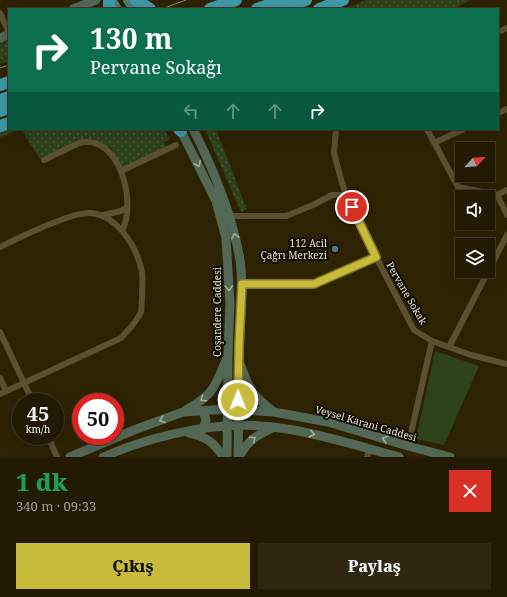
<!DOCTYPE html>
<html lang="tr">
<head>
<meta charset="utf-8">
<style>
	body { margin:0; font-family:"Noto Serif",serif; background:#2e2711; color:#f1f3f6; height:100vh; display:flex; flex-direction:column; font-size:15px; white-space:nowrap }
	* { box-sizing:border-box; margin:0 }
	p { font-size:13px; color:#a2a199 }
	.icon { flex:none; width:22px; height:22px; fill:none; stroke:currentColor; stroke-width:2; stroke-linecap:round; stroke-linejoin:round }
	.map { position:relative; height:457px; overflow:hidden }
	.sheet { display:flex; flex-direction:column; background:#221a02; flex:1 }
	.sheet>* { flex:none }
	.banner { position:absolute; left:8px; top:8px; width:491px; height:122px; border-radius:0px; box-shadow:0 4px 16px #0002,0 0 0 1px #3f3824; background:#0b6e4f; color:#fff; overflow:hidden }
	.needle { width:26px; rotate:64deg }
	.fabs { position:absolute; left:455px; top:142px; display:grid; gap:8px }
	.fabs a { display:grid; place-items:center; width:40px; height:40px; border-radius:0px; background:#221a02; box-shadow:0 4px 16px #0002,0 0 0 1px #3f3824; font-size:20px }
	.speed { position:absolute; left:12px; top:393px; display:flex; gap:8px; font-size:20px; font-weight:700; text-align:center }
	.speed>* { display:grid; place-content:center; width:52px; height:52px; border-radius:50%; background:#221a02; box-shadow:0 4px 16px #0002,0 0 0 1px #3f3824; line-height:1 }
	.speed small { font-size:10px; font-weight:400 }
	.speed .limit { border:6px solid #d22; background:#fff; color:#111 }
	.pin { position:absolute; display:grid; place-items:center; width:34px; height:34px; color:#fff; margin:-17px; border:2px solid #fff; border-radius:50%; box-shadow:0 1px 4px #0007 }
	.me { position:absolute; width:44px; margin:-22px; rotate:0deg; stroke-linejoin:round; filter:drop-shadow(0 0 3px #0008) }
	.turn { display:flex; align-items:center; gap:14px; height:84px; padding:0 16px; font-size:18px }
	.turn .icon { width:52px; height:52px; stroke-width:2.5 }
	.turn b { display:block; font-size:28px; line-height:34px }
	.lanes { display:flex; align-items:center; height:38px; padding:0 16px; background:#0003; justify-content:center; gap:20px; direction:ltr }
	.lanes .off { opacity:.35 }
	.round { display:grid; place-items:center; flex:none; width:42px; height:42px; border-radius:0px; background:#2e2711 }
	.summary { display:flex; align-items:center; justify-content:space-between; height:68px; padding:0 16px }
	h1 { font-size:24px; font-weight:800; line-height:30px; color:#1e9e55 }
	.button { display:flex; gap:8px; margin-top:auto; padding:8px 16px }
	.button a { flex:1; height:46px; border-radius:0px; background:#c8bb3b; color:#111; font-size:16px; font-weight:800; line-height:46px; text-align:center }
	.button a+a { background:#2e2711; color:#f1f3f6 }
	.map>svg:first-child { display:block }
</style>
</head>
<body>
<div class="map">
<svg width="507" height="457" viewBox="0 0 507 457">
	<defs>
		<pattern id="park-dots" width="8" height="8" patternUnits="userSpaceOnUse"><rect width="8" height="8" fill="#2d411b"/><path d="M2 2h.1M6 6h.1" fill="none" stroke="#4b5c3b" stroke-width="1.8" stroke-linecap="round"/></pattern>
	</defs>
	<rect width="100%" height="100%" fill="#2d2303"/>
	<path fill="#2d411b" d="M435,351L479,366L444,445L416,439Z"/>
	<path fill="url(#park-dots)" d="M366,0H470L453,9H344Z
		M9,38V61L0,64V41Z
		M9,129H164L170,139L164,142L167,148L121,170L111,148L89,139L79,141L40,159L21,129L0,137V131Z
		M205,129H216L247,210L241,212Z"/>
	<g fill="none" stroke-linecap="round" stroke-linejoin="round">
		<path stroke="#5b5132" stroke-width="6" d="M0,13L9,33
			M498,32L507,28
			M498,113L507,109
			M336,129L334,153L342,183L346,195L376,257L414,330L432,341L471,355L507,364
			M427,129L458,187L497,195L507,215
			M434,143L464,129
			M44,160L79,143C120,133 137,203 122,231
			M121,171L176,145
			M497,195L507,190
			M103,215L121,211L127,207
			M230,216H286L313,205L332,195H346
			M0,247C18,238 73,211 91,213C118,216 137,247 142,272C143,280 142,291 142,299C141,303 142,308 141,312C137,322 128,330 121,338L0,394
			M242,284H314L376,257
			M0,332L33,402
			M449,347L507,235
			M0,378L6,391
			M48,436L57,457
			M408,446L432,341
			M367,457L369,449"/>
		<path stroke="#536755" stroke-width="9" d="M73,9L96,0
			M0,38L9,34
			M180,129L216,201L226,238L230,303L228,355L227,457
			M193,129C214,170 232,214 240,260C244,289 240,324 239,354C238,388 239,423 238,457
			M241,366C249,390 254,397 274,412
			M186,410C213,395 215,387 226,360
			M203,411L206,420L203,429
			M189,433C205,436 215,443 223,457
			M70,457L134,430L183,412L228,409L274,412L328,422L408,446L450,457
			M103,457C158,433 228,418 287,429C325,435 362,447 399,457
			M239,457C248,440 256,436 272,428"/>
		<path stroke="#4a7c79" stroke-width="10" d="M111,0L117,9
			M128,0L134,9"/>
		<path stroke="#3f99a8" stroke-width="12" d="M109,0V9
			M136,0L150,9
			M210,9L236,0
			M257,9L282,0
			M282,9L306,0
			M319,9L343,0
			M0,85L9,82
			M0,100L9,97
			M0,111L9,108
			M0,126L9,123
			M179,129L181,131"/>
		<path stroke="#8f886f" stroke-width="1" d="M162,9L186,0
			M0,68L9,65"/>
	</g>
	<defs><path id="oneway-chevron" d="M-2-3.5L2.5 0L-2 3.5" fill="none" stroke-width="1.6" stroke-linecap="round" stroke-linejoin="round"/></defs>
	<g stroke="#a6ac9a">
		<use href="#oneway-chevron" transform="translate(198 164) rotate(63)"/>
		<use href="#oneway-chevron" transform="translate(235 236) rotate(-102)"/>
		<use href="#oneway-chevron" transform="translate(229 288) rotate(87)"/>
		<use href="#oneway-chevron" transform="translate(203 399) rotate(143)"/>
		<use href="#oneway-chevron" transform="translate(162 420) rotate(160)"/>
		<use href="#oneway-chevron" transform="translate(312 434) rotate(13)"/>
		<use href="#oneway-chevron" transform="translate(253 439) rotate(-37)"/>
		<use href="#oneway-chevron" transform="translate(385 439) rotate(-163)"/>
	</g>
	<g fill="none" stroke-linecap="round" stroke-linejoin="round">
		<defs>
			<path id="route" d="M238,400L239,345L242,284H314L376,257L352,207"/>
		</defs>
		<use href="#route" stroke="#827a26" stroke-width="10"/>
		<use href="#route" stroke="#c8bb3b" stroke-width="7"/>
	</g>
	<circle fill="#5c6f8a" stroke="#110d03" stroke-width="1.5" cx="335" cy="249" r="4"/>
	<g text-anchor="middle" stroke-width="4" stroke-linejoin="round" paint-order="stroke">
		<g font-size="10" fill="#e9e4d2" stroke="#110d03" text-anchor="end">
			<text x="327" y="247">112 Acil<tspan x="327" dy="12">Çağrı Merkezi</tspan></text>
		</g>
		<g font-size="10" fill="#e9e4d2" stroke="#110d03">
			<text transform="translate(407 293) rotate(60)" y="4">Pervane Sokak</text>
			<text transform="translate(217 312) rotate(-90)" y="4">Coşandere Caddesi</text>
			<text transform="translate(366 423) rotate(16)" y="4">Veysel Karani Caddesi</text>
		</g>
	</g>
</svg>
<div class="fabs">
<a><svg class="needle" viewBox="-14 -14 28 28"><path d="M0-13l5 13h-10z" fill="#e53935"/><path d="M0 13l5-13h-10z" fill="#a2a199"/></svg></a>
<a><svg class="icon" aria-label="sound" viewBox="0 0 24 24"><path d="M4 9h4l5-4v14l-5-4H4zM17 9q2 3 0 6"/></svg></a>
<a><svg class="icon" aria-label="layers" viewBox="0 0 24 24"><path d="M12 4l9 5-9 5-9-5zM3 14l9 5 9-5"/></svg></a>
</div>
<div class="speed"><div>45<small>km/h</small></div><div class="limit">50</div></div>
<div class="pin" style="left:352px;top:207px;background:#d93025"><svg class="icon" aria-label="arrive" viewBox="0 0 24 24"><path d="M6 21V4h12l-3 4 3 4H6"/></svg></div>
<svg class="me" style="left:238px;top:400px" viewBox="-20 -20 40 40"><circle r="17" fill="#c8bb3b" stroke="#fff" stroke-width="3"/><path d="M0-11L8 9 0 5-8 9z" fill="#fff"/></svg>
<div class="banner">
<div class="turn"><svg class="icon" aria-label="right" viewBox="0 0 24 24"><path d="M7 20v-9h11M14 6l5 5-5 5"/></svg><div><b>130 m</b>Pervane Sokağı</div></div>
<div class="lanes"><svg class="icon off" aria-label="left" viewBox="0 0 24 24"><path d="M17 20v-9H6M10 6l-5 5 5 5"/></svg><svg class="icon off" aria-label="ahead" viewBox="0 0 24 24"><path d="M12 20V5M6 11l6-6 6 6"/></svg><svg class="icon off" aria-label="ahead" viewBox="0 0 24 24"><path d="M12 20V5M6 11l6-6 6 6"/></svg><svg class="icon" aria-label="right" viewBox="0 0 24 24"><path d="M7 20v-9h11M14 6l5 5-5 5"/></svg></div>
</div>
</div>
<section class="sheet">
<div class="summary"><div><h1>1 dk</h1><p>340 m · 09:33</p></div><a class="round" style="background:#d93025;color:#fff"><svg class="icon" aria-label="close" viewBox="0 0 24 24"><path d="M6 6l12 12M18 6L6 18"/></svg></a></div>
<div class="button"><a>Çıkış</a><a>Paylaş</a></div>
</section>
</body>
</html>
